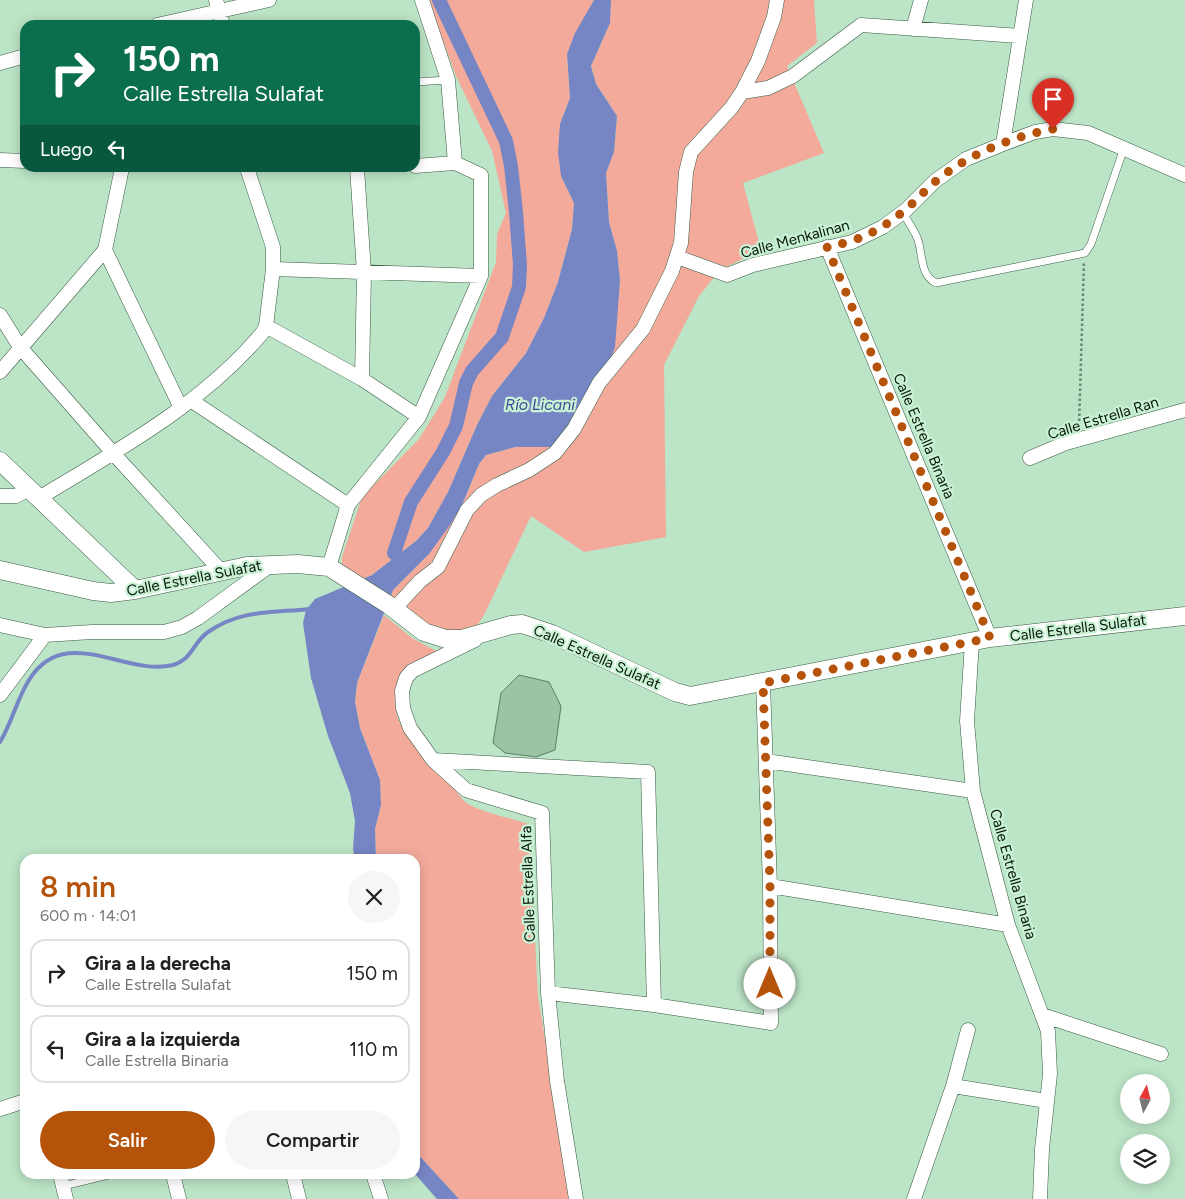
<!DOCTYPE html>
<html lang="es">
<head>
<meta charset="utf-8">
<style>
	body { margin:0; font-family:Figtree,sans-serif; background:#f6f6f6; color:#222; height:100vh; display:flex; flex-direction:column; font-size:19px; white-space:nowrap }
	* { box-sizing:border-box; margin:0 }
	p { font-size:16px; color:#767676 }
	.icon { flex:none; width:28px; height:28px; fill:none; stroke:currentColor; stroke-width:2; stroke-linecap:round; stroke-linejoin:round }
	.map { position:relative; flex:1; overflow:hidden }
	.details { position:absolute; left:20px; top:854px; width:400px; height:325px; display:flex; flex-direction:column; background:#fff; border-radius:15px; box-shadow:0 2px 12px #0003 }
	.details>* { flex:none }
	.top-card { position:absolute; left:20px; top:20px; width:400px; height:152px; border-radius:15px; box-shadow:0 2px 12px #0003; background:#0b6e4f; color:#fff; overflow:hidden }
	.needle { width:32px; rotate:7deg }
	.buttons { position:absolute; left:1120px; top:1074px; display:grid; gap:10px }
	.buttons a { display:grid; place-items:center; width:50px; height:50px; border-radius:50%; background:#fff; box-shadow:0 2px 12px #0003; font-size:25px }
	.pin { position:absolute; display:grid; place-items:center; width:42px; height:42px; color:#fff; margin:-51px -21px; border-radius:50% 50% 50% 0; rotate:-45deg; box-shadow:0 0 5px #0007 }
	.pin .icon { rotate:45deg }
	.me { position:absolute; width:55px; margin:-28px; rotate:0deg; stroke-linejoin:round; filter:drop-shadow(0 0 4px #0008) }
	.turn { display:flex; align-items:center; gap:18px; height:105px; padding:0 20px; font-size:22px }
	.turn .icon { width:65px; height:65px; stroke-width:2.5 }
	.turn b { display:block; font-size:35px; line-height:42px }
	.then { display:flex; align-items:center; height:48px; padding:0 20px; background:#0003; gap:10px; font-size:19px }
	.round { display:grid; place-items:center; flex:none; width:52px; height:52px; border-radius:26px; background:#f6f6f6 }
	.summary { display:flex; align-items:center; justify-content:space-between; height:85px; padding:0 20px }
	h1 { font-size:30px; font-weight:600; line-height:38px; color:#b45309 }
	.action { display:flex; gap:10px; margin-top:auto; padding:10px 20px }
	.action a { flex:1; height:58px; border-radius:30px; background:#b45309; color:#fff; font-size:20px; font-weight:600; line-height:58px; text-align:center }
	.action a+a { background:#f6f6f6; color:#222 }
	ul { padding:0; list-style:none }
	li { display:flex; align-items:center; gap:15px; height:68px; margin:0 10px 8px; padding:0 10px; border:2px solid #e0e0e0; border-radius:15px }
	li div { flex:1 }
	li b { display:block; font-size:19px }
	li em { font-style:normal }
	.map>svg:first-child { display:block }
</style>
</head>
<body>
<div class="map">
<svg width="1185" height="1199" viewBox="0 0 1185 1199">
	<rect width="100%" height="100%" fill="#bce4c6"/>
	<path fill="#f3aa9b" d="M428,0H594L567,54L570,98L560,124L561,176L574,203L572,229L558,282L544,318L526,353L492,396L477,425L448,492L428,528L416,541L372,575L363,579L342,568V557L362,497L419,439L445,397L496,262L497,234L506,213L492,151L456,76Z
		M611,0H814L817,43L787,66L824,153L743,183L761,250L720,270L699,296L664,365L666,537L584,552L531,516L484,615L470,637L432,628L390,598L393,590L429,554L462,505L479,464L486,455L515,447H552L617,308L620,280L617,251L609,222L606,173L614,152L617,116L596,84L591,66L610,23Z
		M384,615L412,638L442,654L402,672C380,724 416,744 448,779C454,787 461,801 470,805C488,814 510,818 529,824L538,997L572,1199H459L415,1151V859H376L375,829L381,805L380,780L360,728L355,702L357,683Z"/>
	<path fill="#7686c5" d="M594,0H611L610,23L591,66L596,84L617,116L614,152L606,173L609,222L617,251L620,280L615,347L605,374L585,412L552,447H515L486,455L479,464L462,505L450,525L429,554L393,590L357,683L355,702L360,728L380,780L381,805L375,829L376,859H355L353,849L355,821L350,793L328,736L311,678L303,623L306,610L315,599L372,575L416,541L428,528L448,492L477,425L492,396L526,353L544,318L558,282L572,229L574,203L561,176L558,152L560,124L570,98L567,54L575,33Z
		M415,1151L459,1199H437L415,1174Z"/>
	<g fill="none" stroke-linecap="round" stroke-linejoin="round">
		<path stroke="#7686c5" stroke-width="4" d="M0,742C12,722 17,699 29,680C65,622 125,677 173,665C193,659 193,642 208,632C241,609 273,613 310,609"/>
		<path stroke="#7686c5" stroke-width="14" d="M408,565L394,553L411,502L443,452L456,426L466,383L472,371L502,337L519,287L520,265L516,212L511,166L506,141L439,0"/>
	</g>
	<path fill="#9cc3a6" stroke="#5b8065" d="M519,675L549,682L561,706L555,750L536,757L505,753L493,743L501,693Z"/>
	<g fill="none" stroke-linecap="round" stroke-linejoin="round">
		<defs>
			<path id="service" d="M415,82L448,80
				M903,212C907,221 915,231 918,240C923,256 920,275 936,283L1085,253L1091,244L1124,148
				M63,1186L113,1174"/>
			<path id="minor" d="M216,0L223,25
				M157,25L269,0
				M913,29L921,0
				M0,63L25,56
				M742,92L768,88L793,76L861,25L1020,36
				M1003,144L1026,0
				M0,160L25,161
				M415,166L455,163
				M357,168L364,272L362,379
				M827,247L990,638
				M105,250L181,408
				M677,257L727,275L753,265L852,242L883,227L906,210L935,181L966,159L1003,144L1035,132L1053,129L1088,133L1185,175
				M273,269L481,276
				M0,315L20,347L113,453L222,572
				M266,326L362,379L419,417
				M0,372L105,250L122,168
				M192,401L348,505
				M1030,458L1066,443L1185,410
				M0,496H16L29,489
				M39,498C118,450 203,404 263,332L266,326L273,269V247L247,168
				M329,567L348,505L419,417L481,276V175L455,163L448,80L422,0
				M394,609L420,581L438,567L467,510L481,495L497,485L529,470L555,453L574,429L599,383L643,329L672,271L681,243L686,172L691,152L732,107L742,92L758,61L774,17L777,0
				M0,625L45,635L92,632H164L182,627L198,618L272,564
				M475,640L412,671L406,678L402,691L403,708L410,728L433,760L466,790L542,813L548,993L557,1081L576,1199
				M972,642L967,721L973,791L1008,925L1048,1031L1050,1074L1042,1149L1040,1199
				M0,695L45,635
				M433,760L648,772L654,1005
				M766,761L973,791
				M770,886L1008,925
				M548,993L654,1005L771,1023L770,886L763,683
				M1042,1015L1161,1054
				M953,1086L1047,1101
				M0,1109L25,1101
				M60,1174L66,1199
				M173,1174L179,1199
				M293,1174L299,1199
				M373,1174L381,1199
				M914,1199L953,1086L968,1030"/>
			<path id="tertiary" d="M0,461L135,590
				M0,570L93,591L111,593L135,590L247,566L298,564L329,567L389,605L424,632L446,639H462L511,625L522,624L552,634L675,692L690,696L990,638L1185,616"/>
		</defs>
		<use href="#service" stroke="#385b42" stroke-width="8"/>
		<use href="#minor" stroke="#385b42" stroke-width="15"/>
		<use href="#tertiary" stroke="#385b42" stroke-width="19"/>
		<path stroke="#688570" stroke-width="2.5" stroke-dasharray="2.5 2.5" stroke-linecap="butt" d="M1079,426L1084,262"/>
		<use href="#service" stroke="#fff" stroke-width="7"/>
		<use href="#minor" stroke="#fff" stroke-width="14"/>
		<use href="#tertiary" stroke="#fff" stroke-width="18"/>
	</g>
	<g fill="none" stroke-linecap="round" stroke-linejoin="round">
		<path stroke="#b45309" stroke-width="9" stroke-dasharray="0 16.2" d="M770,984V886L763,683L990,638L827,247C859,241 880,231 905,210C916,201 925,190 936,181C969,154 1011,137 1053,129"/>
	</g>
	<g text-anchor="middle" stroke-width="4.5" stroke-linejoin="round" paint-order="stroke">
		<g font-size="15" fill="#09180e" stroke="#c9f1d3">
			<text transform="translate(795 239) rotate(-15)" y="5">Calle Menkalinan</text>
			<text transform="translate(1103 418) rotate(-17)" y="5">Calle Estrella Ran</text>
			<text transform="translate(924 436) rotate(67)" y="5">Calle Estrella Binaria</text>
			<text transform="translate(194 578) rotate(-11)" y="5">Calle Estrella Sulafat</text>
			<text transform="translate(1078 628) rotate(-7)" y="5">Calle Estrella Sulafat</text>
			<text transform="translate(597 657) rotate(24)" y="5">Calle Estrella Sulafat</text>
			<text transform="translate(1013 874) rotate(74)" y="5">Calle Estrella Binaria</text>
			<text transform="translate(528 884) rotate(-92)" y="5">Calle Estrella Alfa</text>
		</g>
		<g font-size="16" font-style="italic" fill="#3c4b98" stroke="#c9f1d3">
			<text x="540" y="410">Río Licani</text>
		</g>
	</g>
</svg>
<div class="buttons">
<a><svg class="needle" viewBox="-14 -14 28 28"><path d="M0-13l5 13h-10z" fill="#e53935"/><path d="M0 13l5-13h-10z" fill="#767676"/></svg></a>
<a><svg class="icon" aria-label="layers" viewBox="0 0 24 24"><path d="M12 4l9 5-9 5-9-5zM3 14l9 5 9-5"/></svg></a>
</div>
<div class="pin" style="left:1053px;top:129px;background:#d93025"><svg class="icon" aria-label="arrive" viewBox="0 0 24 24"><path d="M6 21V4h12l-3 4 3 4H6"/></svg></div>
<svg class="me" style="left:770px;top:984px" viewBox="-20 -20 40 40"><circle r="19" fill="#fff"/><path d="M0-13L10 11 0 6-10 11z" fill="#b45309"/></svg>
<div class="top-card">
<div class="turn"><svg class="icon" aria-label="right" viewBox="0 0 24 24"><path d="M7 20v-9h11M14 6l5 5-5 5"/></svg><div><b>150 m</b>Calle Estrella Sulafat</div></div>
<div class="then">Luego<svg class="icon" aria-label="left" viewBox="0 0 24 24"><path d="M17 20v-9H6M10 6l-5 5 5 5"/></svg></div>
</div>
<section class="details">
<div class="summary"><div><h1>8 min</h1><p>600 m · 14:01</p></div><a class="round"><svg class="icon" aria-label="close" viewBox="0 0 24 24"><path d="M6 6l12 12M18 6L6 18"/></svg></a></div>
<ul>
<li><svg class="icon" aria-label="right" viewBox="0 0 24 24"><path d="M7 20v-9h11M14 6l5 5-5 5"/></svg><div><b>Gira a la derecha</b><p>Calle Estrella Sulafat</p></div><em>150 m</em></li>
<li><svg class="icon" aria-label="left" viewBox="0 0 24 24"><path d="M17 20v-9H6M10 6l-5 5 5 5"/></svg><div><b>Gira a la izquierda</b><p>Calle Estrella Binaria</p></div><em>110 m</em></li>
</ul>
<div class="action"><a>Salir</a><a>Compartir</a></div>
</section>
</div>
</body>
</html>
